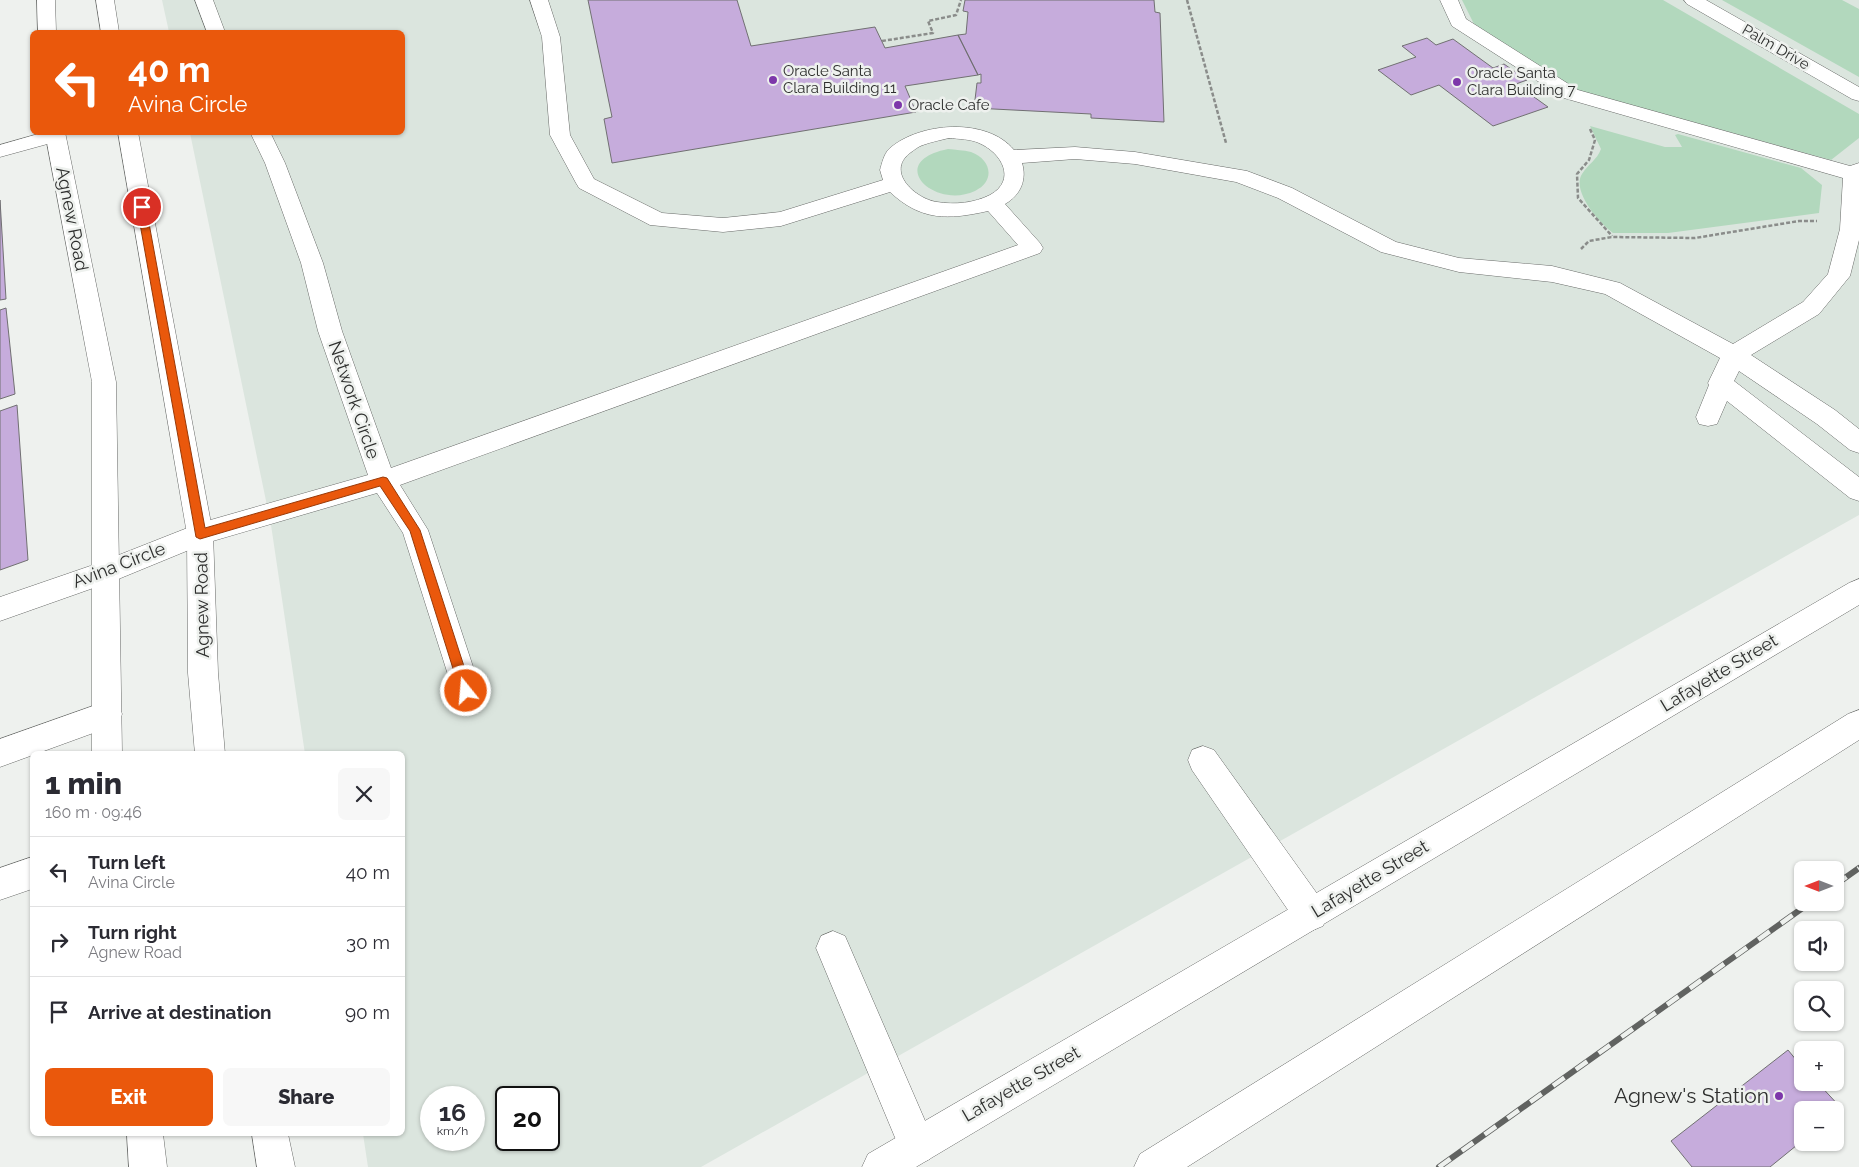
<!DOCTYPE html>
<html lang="en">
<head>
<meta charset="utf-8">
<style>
	body { margin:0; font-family:Raleway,sans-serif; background:#f7f7f7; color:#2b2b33; height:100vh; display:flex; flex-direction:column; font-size:19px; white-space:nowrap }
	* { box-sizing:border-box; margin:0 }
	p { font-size:16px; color:#7c7c81 }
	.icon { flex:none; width:28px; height:28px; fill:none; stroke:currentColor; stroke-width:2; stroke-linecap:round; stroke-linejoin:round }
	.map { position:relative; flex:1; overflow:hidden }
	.side { position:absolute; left:30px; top:751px; width:375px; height:385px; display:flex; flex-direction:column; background:#fff; border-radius:8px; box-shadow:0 1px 4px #0004 }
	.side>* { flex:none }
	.top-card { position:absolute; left:30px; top:30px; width:375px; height:105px; border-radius:8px; box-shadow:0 1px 4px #0004; background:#ea580c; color:#fff; overflow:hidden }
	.needle { width:32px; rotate:270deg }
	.fabs { position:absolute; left:1794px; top:861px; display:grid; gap:10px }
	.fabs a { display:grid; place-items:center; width:50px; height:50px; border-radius:8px; background:#fff; box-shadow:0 1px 4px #0004; font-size:25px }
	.speed { position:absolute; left:420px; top:1086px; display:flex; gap:10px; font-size:25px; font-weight:700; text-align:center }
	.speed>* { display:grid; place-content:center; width:65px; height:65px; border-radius:50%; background:#fff; box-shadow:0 1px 4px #0004; line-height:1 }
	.speed small { font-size:12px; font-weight:400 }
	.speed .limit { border:2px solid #111; border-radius:8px; background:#fff; color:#111 }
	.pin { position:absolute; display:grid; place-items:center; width:42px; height:42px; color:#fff; margin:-21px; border:2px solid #fff; border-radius:50%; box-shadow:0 1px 5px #0007 }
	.me { position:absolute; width:55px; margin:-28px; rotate:343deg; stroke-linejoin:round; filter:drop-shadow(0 0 4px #0008) }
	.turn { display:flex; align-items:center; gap:18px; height:105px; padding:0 15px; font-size:22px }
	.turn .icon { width:65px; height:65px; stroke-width:2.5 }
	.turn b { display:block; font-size:35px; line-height:42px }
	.round { display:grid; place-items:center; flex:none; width:52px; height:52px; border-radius:8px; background:#f7f7f7 }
	.overview { display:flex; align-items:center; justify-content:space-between; height:85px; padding:0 15px }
	h1 { font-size:30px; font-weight:800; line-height:38px }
	.primary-button { display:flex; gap:10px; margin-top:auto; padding:10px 15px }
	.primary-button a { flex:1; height:58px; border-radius:8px; background:#ea580c; color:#fff; font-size:20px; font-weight:800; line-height:58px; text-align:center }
	.primary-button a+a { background:#f7f7f7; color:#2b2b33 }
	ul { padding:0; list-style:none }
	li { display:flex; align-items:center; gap:15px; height:70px; padding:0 15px; border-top:1px solid #e1e1e2 }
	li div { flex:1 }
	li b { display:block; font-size:19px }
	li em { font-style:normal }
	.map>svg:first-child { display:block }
</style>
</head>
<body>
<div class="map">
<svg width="1859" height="1167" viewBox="0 0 1859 1167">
	<rect width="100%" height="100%" fill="#eef1ee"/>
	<path fill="#dbe5de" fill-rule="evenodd" d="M162,0H1859V515L701,1167H368L363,1134H402V754H305L271,525L190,133L402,132V32H169ZM431,1098H474V1140H431ZM506,1098H549V1140H506Z"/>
	<path fill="#b2d8bd" d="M1462,0H1663L1859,114V138L1831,160L1577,90L1474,24Z
		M1722,0H1842L1859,9V77Z
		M1590,126L1665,147H1682L1675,135L1678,134L1801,168L1822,185L1819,213L1668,233H1613C1600,224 1571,191 1582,174C1588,164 1597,160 1601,149Z
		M948,149C956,150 963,150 971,152C991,159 996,181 975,191C934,210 884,162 948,149Z"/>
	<path fill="#c6acdc" stroke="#717072" d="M588,0H737L751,46L875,27L885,48L958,35L978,75L905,86L916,112L612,163L604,119L612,117Z
		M965,0H1154L1155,12L1160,13L1164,122L1091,118V114L974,108L977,83H981V74L978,75L958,35L966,34L968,12L963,11Z
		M1427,38L1436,45L1453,39L1493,68L1504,64L1527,80L1516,84L1548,107L1493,126L1439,85L1411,95L1378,70L1416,57L1402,46Z
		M0,200L6,299L0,300Z
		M6,308L15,394L0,399V310Z
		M17,405L28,560L0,570V411Z
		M1788,1050L1802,1067V1082H1817L1842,1109L1835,1115V1110H1802V1141L1770,1167H1692L1671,1141Z"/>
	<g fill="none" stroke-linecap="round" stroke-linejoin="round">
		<defs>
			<path id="minor" d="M195,0H213L225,32H207Z
				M530,0H548L560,37L570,135L594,179L662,213L723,218L780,212L883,180L880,170C882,163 884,154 889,149C919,122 987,117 1014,150L1075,147L1135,152L1247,171L1292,188L1396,242L1459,258L1552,266L1620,283L1733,344L1803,302L1828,274L1840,229L1843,178L1564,98L1452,26L1440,0H1458L1466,19L1578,90L1850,166L1859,163V240L1850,276L1819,314L1751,355L1835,410L1859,429V453L1850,450L1817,424L1739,371L1734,381L1859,477V501L1850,498L1727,401L1717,424L1708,426L1699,424L1696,417L1709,385L1708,383L1720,358L1605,294L1552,282L1459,272L1381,252L1278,198L1236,182L1135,164L1075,159L1022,163C1027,179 1021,195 1005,204L1040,243L1043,248L1040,253L400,485L428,530L481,691L476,700L466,704L456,700L403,533L377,493L206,543L116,580L0,621V597L96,564L200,523L368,475L318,331L301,263L265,163L250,132H270L285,163L323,263L342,331L391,468L1018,245L988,211C948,220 921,221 890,192L781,226L723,232L650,225L579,188L576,183L550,135L542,37ZM949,138C959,139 970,139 979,143C1002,153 1017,180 990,195C974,203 955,205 937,202C916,199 885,172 910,153C914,150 919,146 923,145C931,142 941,140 949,138Z
				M1684,0H1706L1859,87V101L1852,99L1687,4Z
				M45,132H63L65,136L62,140L0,157V145Z
				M107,701L118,704L122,714L118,724L0,767V739Z
				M1203,746L1214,750L1323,902L1328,914L1323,926L1311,931L1299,926L1192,770L1188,760L1192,750Z
				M32,857V889L0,900V868Z
				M833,931L845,936L936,1146L930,1159L917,1165L904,1159L816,948L821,936Z"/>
			<path id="major" d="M37,0H55L56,32H38Z
				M96,0H114L119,32H101Z
				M45,132H65L116,382L122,754H92V382Z
				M118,132H138L213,534L218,673L225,754H195L188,673L187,534Z
				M1859,579V605L916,1167H862L868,1154L1849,583Z
				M1859,710V740L1187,1167H1134L1140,1154L1848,714Z
				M127,1134H163L167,1167H129Z
				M252,1134H288L295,1167H257Z"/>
		</defs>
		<use href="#minor" stroke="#686a68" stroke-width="1"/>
		<use href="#major" stroke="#686a68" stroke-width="1"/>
		<path stroke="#8a8c8a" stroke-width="2.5" stroke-dasharray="4 2" stroke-linecap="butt" d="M1187,0L1226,143
			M882,41L933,33L928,21L956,15L961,0
			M1590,129L1595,140L1589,160L1577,174L1578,198L1612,236
			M1581,249L1589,241L1612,237L1695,238L1799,221H1817"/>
		<use href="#minor" fill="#fff" fill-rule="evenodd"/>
		<use href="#major" fill="#fff" fill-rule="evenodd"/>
		<defs>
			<path id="rail" d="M1835,885L1859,868
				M1439,1167L1811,902"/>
		</defs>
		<use href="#rail" stroke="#616361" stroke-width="6"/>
		<use href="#rail" stroke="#eef1ee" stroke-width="4.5" stroke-dasharray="14" stroke-linecap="butt"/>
	</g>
	<path fill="#ea580c" stroke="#983908" d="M139,205H142L146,207L205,528L383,477L387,478L420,530L472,691L471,695L466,697L462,695L460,691L410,531L380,486L200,539L196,537L137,207Z"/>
	<g fill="#7d37aa" stroke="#eef1ee" stroke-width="2">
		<circle cx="773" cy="80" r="5"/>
		<circle cx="1457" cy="82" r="5"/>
		<circle cx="898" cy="105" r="5"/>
		<circle cx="1779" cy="1096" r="5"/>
	</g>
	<g text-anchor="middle" stroke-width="5" stroke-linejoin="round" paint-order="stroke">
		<g font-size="15" fill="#2e2f2e" stroke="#eef1ee">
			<text transform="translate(1776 47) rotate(30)" y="5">Palm Drive</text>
		</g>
		<g font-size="15" fill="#2e2f2e" stroke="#eef1ee" text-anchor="start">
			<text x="783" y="76">Oracle Santa<tspan x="783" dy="17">Clara Building 11</tspan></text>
			<text x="1467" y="78">Oracle Santa<tspan x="1467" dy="17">Clara Building 7</tspan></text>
			<text x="908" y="110">Oracle Cafe</text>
		</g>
		<g font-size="18" fill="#2e2f2e" stroke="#eef1ee">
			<text transform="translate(72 219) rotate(79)" y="6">Agnew Road</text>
			<text transform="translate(354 400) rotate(71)" y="6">Network Circle</text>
			<text transform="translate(119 565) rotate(-21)" y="6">Avina Circle</text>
			<text transform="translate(202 605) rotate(-91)" y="6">Agnew Road</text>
			<text transform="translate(1719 673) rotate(-31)" y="6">Lafayette Street</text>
			<text transform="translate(1370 879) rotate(-31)" y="6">Lafayette Street</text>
			<text transform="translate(1021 1084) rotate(-30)" y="6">Lafayette Street</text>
		</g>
		<g font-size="21" fill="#2e2f2e" stroke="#eef1ee" text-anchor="end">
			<text x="1769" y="1103">Agnew's Station</text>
		</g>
	</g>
</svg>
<div class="fabs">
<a><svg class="needle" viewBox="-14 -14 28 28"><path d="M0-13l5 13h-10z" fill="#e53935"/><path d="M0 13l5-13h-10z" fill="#7c7c81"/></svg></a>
<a><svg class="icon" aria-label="sound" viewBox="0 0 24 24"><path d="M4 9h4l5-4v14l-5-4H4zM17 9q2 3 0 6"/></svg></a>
<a><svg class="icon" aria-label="search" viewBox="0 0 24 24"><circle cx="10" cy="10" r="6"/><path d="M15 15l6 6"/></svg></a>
<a>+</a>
<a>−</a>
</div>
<div class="speed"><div>16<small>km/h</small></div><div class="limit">20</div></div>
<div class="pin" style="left:142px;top:207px;background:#d93025"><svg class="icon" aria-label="arrive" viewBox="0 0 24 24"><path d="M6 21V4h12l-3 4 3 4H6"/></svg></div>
<svg class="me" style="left:466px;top:691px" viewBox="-20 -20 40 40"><circle r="17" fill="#ea580c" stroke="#fff" stroke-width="3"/><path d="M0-11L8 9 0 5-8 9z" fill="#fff"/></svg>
<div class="top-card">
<div class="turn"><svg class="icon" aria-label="left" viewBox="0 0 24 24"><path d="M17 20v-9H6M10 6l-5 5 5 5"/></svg><div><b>40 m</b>Avina Circle</div></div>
</div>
<section class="side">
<div class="overview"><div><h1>1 min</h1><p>160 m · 09:46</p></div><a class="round"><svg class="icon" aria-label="close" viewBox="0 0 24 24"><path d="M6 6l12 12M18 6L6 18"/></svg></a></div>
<ul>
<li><svg class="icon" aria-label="left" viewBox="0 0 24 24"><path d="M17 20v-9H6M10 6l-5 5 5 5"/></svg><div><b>Turn left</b><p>Avina Circle</p></div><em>40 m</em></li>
<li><svg class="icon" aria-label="right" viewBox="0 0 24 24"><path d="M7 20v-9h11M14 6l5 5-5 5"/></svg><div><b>Turn right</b><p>Agnew Road</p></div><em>30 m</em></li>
<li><svg class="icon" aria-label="arrive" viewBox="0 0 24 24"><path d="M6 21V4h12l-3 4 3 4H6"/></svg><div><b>Arrive at destination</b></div><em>90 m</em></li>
</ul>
<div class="primary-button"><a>Exit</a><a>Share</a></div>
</section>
</div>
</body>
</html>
